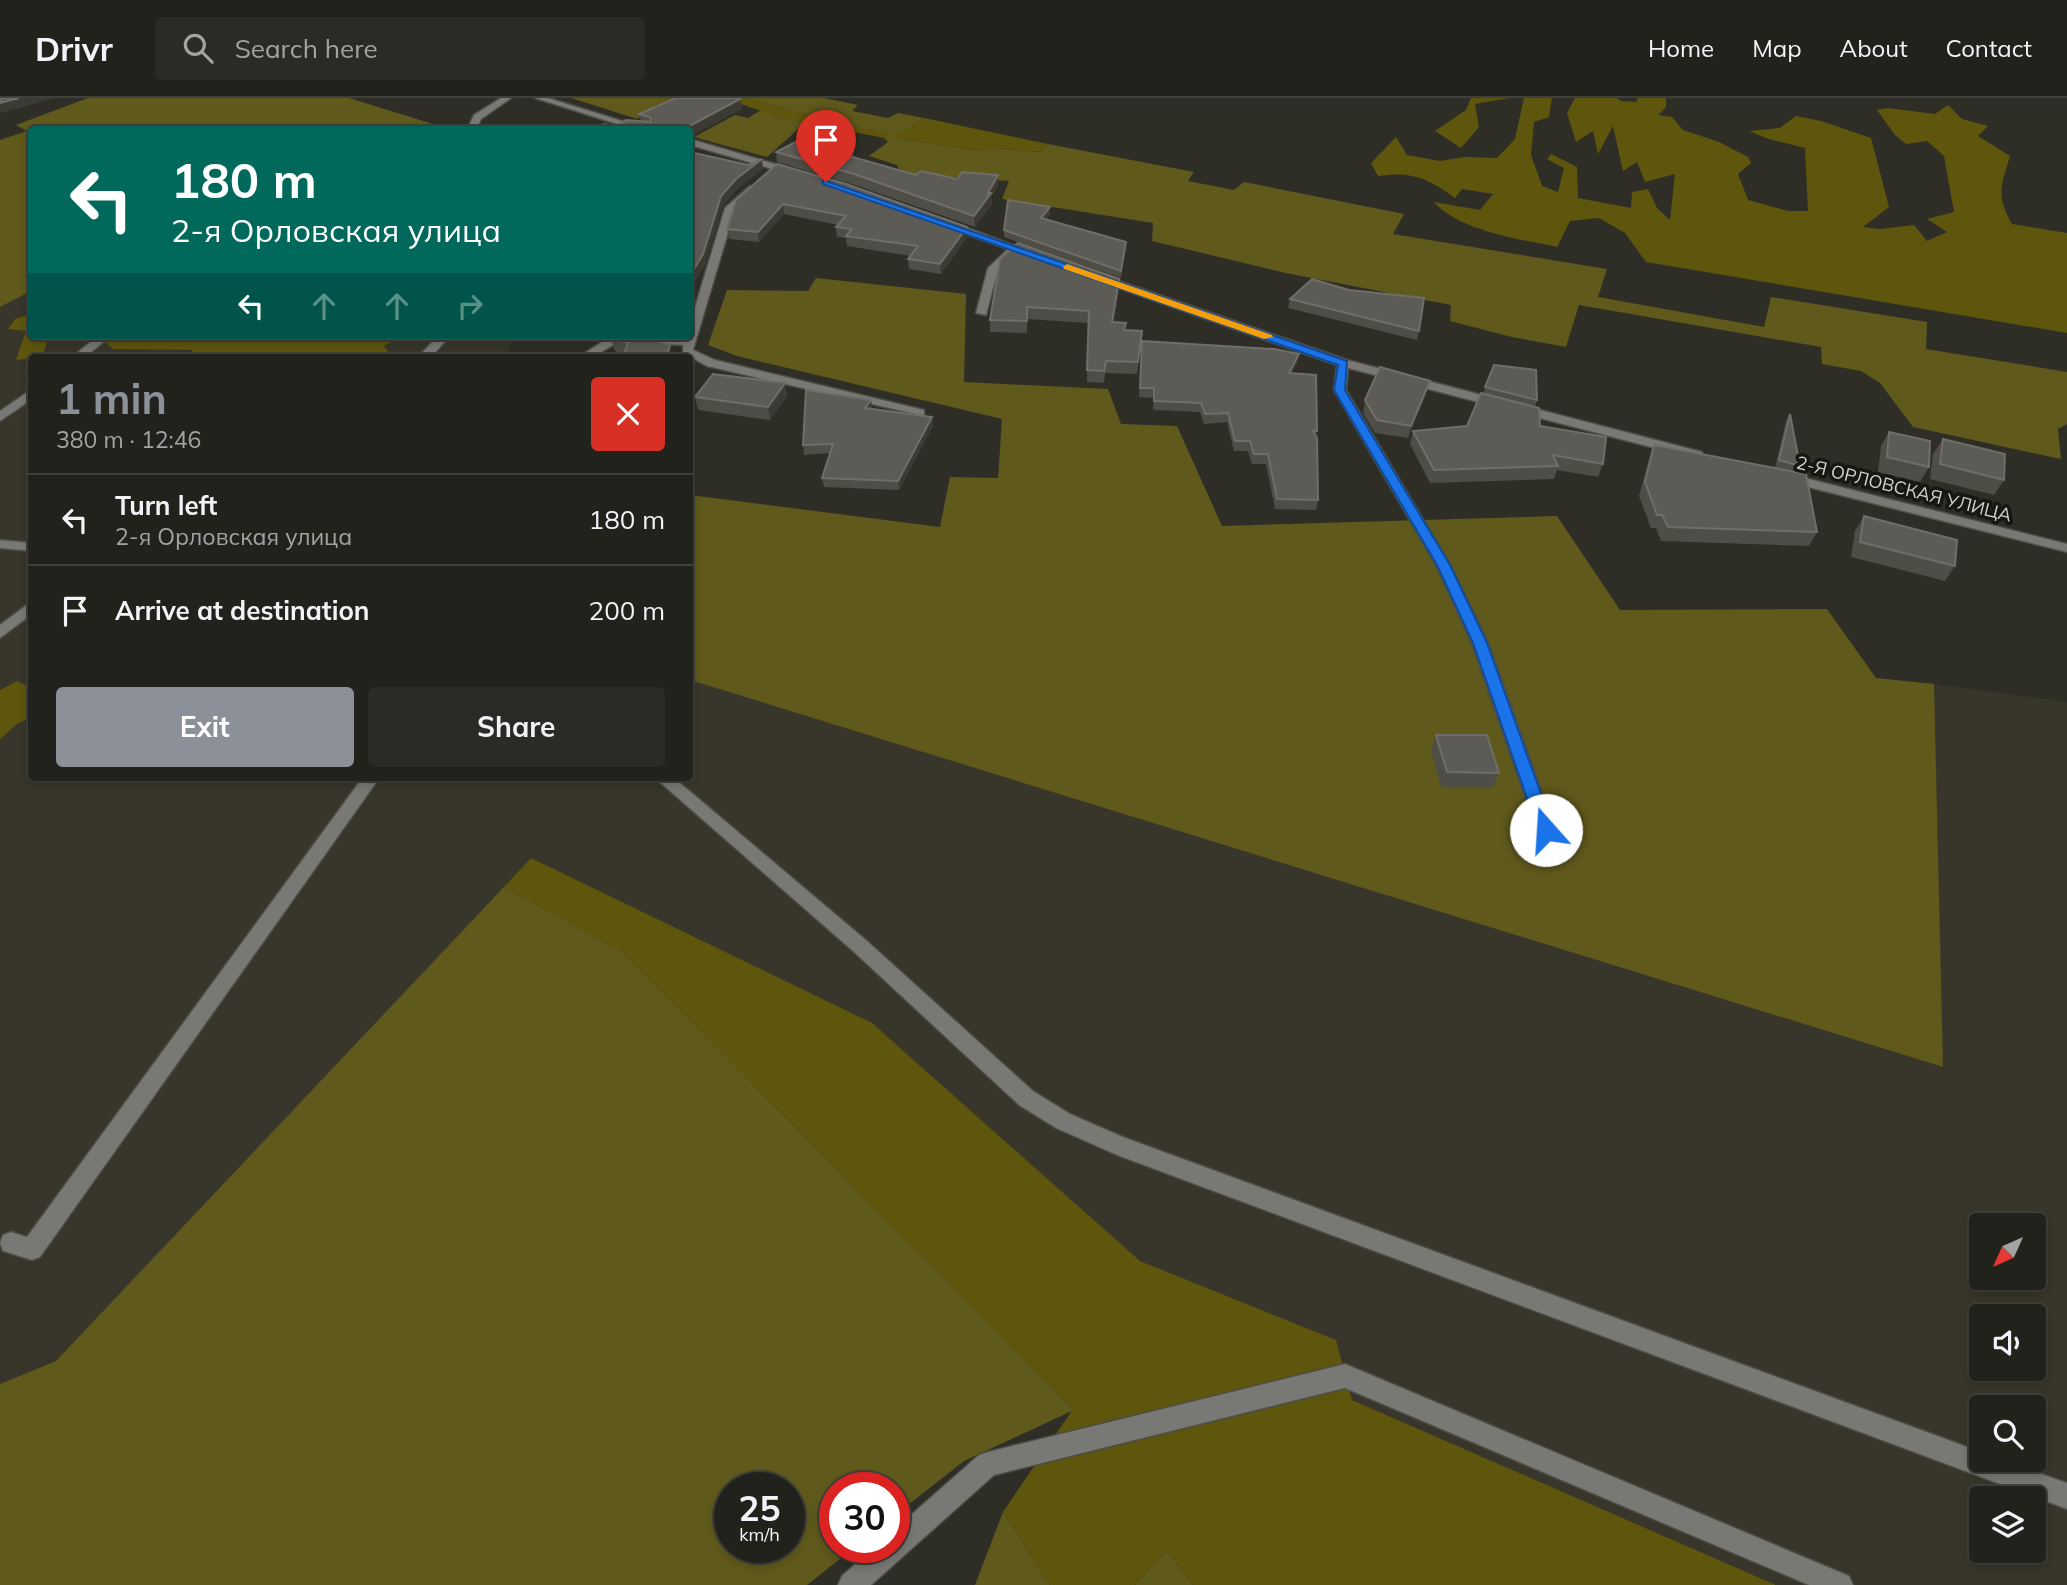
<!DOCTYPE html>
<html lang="en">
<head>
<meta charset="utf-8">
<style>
	body { margin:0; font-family:Mulish,sans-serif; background:#2a2a26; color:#f1f3f6; height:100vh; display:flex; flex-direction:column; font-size:26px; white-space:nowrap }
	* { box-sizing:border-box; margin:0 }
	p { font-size:23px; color:#a2a4a4 }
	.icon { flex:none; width:38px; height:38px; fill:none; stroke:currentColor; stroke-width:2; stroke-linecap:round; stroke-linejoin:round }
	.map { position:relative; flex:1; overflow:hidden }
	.panel { position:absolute; left:28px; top:256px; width:665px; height:427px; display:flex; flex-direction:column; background:#22221d; border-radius:7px; box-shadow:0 4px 10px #0003,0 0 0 2px #3f3f3b }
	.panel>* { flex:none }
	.hud { position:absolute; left:28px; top:28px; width:665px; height:214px; border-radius:7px; box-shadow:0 4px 10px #0003,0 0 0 2px #3f3f3b; background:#00695c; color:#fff; overflow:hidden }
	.needle { width:46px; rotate:225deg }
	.buttons { position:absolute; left:1969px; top:1115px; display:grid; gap:14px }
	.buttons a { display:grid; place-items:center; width:77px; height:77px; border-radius:7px; background:#22221d; box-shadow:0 4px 10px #0003,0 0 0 2px #3f3f3b; font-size:35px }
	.speed { position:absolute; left:714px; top:1374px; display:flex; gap:14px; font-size:35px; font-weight:700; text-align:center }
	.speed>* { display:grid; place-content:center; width:91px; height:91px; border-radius:50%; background:#22221d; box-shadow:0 4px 10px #0003,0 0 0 2px #3f3f3b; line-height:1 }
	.speed small { font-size:18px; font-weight:400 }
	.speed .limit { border:10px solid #d22; background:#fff; color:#111 }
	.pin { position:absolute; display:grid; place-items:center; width:60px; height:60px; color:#fff; margin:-72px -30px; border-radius:50% 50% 50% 0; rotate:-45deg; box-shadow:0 0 7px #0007 }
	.pin .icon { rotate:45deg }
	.me { position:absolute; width:77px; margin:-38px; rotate:341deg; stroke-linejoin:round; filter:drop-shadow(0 0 5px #0008) }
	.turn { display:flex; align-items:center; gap:24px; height:147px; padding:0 28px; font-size:32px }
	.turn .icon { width:91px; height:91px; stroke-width:2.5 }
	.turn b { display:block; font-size:49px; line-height:60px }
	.lanes { display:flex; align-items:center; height:66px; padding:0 28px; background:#0003; justify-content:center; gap:35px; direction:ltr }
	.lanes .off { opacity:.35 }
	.round { display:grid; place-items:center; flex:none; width:74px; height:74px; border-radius:7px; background:#2a2a26 }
	.summary { display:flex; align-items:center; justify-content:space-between; height:119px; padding:0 28px }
	h1 { font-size:42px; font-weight:700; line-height:52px; color:#8c9099 }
	.action { display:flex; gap:14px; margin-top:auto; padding:14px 28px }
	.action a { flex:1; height:80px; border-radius:7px; background:#8c9099; color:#fff; font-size:28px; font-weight:700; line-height:80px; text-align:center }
	.action a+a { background:#2a2a26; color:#f1f3f6 }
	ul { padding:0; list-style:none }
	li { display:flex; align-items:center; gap:21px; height:91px; padding:0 28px; border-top:2px solid #3f3f3b }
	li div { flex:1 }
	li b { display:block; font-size:26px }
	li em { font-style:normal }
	header { display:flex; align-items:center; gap:42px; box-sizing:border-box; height:98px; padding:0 35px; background:#22221d; border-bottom:2px solid #3f3f3b }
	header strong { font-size:33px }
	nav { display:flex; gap:38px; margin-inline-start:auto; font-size:24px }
	.search { width:490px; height:63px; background:#2a2a26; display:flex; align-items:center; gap:18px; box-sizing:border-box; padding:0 24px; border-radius:7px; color:#a2a4a4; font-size:26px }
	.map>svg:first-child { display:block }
</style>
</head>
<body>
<header>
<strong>Drivr</strong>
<div class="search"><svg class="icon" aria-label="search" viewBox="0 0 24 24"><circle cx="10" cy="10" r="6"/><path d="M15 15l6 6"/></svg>Search here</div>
<nav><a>Home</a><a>Map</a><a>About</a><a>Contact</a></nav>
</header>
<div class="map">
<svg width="2067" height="1487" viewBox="0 0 2067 1487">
	<rect width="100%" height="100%" fill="#2e2e27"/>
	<path fill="#38362a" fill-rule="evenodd" d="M31,193L32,238H513L506,259H32V679H690V582L1942,969L1934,586L2067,604V1487H1776L1352,1302L1336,1242L1140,1163L872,925L0,1286V209ZM1981,1127H2034V1180H1981ZM1981,1218H2034V1270H1981ZM1981,1309H2034V1362H1981ZM1981,1400H2034V1452H1981Z"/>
	<path fill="#60591c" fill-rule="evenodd" d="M88,0H349L449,31L32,32L31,193L0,209V42L27,33L16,27Z
		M571,0H683L637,21Z
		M747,0H824L858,7L852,13L888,20L898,15L924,20L893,40L982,53L988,49L1039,54L1048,46L1194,74L1188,83L1234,92L1244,84L1404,116L1393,136L1607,171L1598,199L1764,229L1771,199L1927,224L1926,251L2067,274V326L2058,331L2061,361L1913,329L1880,285L1861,273L1822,266L1821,249L1579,207L1566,249L1512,239L1450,223L1451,207L1286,175L1152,143L1153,125L1002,101L1009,83L952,79L944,85L902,77L897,67L869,58L888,44L884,40L890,35L841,27Z
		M761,12L781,20L806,24L767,59L694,39L735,17L748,20Z
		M816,180L966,196L964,284L1108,291L1121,326L1177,328L1222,428L1557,418L1620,512L1827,511L1876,580L1934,586L1943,969L690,582V397L940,429L950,379L998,380L1002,321L737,258L708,247L727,192L808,193Z
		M504,789L623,854L1074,1312L964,1363L894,1418V1390H835V1449H855L807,1487H0V1286L56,1263ZM730,1390H789V1449H730Z
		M1003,1414L1050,1487H975Z
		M1166,1452L1193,1487H1135Z"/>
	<path fill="#5e560d" d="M724,0H747L841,27L891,35L884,40L781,20Z
		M1471,0H1509L1475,6L1479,29L1461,50L1435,33L1466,12Z
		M1524,0H1552L1549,19L1534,24L1531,57L1542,88L1558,94L1564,70L1547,61L1551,56L1577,69L1578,100L1631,110L1632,94L1648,91L1657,110L1670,122L1675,76L1645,84L1637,64L1623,73L1613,28L1598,56L1593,33L1576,44L1567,15L1575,0H1617L1621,3L1636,4L1638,0H1666V9L1658,17L1672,19L1683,32L1719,44L1748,59L1751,65L1738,76L1748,102L1788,113H1808L1805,50L1769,41L1749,33L1780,30L1796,18L1821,23L1871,40L1889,109L1863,129L1880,131L1914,127L1927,143L1947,134L1927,121L1954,114L1944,58L1927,43L1906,46L1895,37L1877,12L1888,10L1935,16L1948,7L1962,21L1988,28L1978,38L2010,58C2001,88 1996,98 2012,126L2067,135V235L1646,164L1625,135L1599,120L1570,123L1557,149C1520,141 1459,133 1434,104L1480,112L1493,96L1462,91L1455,100C1428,80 1411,73 1378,78L1371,65L1396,39L1407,57L1440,63L1465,59L1497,60L1515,41Z
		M924,20L1048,46L1039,54L988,49L982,53L892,40Z
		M31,216L32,238H49L42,259L16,262L26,233L8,231L15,221Z
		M95,238H403L384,248L392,259H187L193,252L114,251Z
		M17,583L31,590V620L18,625L0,641V592Z
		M531,760L872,925L1140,1163L1336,1242L1352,1302L1776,1487H1193L1166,1452L1135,1487H1050L1003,1414L1073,1311L623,854L504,789Z"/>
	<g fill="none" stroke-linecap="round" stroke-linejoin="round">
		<defs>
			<path id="minor" d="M501,0H511L481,21L476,32H467L474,17Z
				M535,0H548L651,32H636Z
				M690,41L799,73L801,75L793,77L690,47Z
				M750,88L755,91L735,111L693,252L715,262L924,312V318L707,268L683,255V247L618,244L593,259H579L611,238L685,240L690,238V226L725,110Z
				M941,123H949L1039,157L1034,160L1017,155L998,171L986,217L976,215L988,170L1008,151L941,127Z
				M1093,177H1101L1347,262L1702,354V360L1697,361L1348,270L1346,292L1450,467L1488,545L1555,732L1552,737H1540L1537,732L1472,545L1436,467L1334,292L1337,267L1093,181Z
				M98,238H111L85,259H72Z
				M438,238H450L431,259H418Z
				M32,291V301L0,323V313Z
				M1785,375L2067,446V454L1780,382V376Z
				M0,442L32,445V453L0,450Z
				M32,503V516L0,540V527Z
				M363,679H380L40,1159L32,1162L3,1153L0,1145L3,1137L11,1134L27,1139Z
				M654,679H673L867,843L1033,993L1070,1016L1123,1039L1981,1354V1362H2002L2067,1385V1411L1117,1057L1056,1030L1019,1007L853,853Z
				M1345,1266L1849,1478L1853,1487H1809L1345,1290L994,1377L871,1487H838L842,1478L875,1449H894V1432L979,1357L988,1354Z"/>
		</defs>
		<use href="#minor" stroke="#4c4c45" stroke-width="3"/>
		<use href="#minor" fill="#787874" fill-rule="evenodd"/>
	</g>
	<path fill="#4e4d46" d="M740,1L742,11L597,32L641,23L639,16Z
		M853,50L854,59L916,77L998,88L991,99L992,106L975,129L855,87L777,64L776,54Z
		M777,66L967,129V139L941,176L909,171L908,161L911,158L847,148L846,140L837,139L836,129L838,127L784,116L759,144L729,141L727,131Z
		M1050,109V116L1045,122L1125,151L1121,180L1004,139V132Z
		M1018,145L1119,181V192L1114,224L1126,225L1125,232L1141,245L1137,276L1105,275L1104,285L1087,284L1088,225L1027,221V235L990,234V222Z
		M1290,201L1419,233L1417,242L1288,210Z
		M613,238H659L660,244L670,247L672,259H623L624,256L615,253L611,240Z
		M1142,243L1299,256L1297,265L1292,275L1317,333L1316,338L1318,402L1316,412L1275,411L1266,366H1252L1248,353H1234L1227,324L1204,326L1200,314L1153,312L1154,300L1139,299Z
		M785,285L787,298L770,322L698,312L695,299Z
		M1485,289L1537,302L1535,309L1540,328L1603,366L1598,379L1557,372L1554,381L1430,385L1410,346L1413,333L1467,328L1483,296Z
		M1426,296L1408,340L1375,335L1363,315L1365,302Z
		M871,302L872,311L932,319L933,328L899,392L824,389L822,380L830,355L804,357L803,347Z
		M1790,316L1800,368L1796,374L1817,434L1809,448L1661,443L1656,430H1651L1639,398L1649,361L1654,347L1775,370L1786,323Z
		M1889,334L1929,369L1920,384L1878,374L1881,348Z
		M1943,341L2004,382L1994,397L1930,381L1933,356Z
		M1864,418L1955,468L1945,483L1851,459L1855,433Z
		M1436,637L1499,675L1493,690L1441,689L1431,652Z"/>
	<path fill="#3b3b34" d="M19,0H56L0,15V5Z
		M740,1L742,11L690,39V32H682Z
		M853,50L854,61L842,56Z
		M762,61L763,71L738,91L723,108L705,167L690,193V178L721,98L736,81Z
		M998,77V88L991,99L992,106L975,129L974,118Z
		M783,106L784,116L759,144L758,134Z
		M1050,109V116L1041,127V120Z
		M967,129V139L941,176L940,166Z
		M1119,181V192L1112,236V224Z
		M656,238H659L661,249L654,242Z
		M670,247L672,259H666Z
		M1299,256L1297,265L1287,284L1289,275Z
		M1430,283L1426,296L1408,340L1411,328Z
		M785,285L787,298L770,322L768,309Z
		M871,302L872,311L865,310Z
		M932,319L933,328L899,392L898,383Z"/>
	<path fill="#5c5b55" stroke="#6f6e68" stroke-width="2" d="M0,0H19L0,5Z
		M676,0H736L740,1L682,32H597L604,26L615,28L626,22L651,24L650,19L639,16Z
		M811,36L853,50L842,56L916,77L921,73L957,81L962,74L998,77L988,95H991L974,118L854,76L776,54Z
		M690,54L748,67L762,61L736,81L721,98L703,156L690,178Z
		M777,66L846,86L967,129L940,166L908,161L918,148L846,138L852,131L836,129L846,118L783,106L758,134L727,131L736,102Z
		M1008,102L1050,109L1041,120L1126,144L1121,173L1004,132Z
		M1018,145L1119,181L1112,224L1126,225L1124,232L1142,233L1138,264L1106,263L1104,273L1087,272L1089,213L1027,209V223L990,222L1000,161Z
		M1312,181L1349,192L1424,200L1419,233L1290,201Z
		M613,238H656L654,242L670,247L666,259H623L628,245L611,240Z
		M1142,243L1274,251L1299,256L1289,275L1316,277L1317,333H1313L1317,340L1318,402L1277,401L1268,356H1254L1250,343H1235L1228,315L1205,316L1201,305L1154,303V290H1140Z
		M1494,267L1536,272L1537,302L1485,289Z
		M1380,269L1430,283L1411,328L1377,322L1365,302Z
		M713,276L785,285L768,309L695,299Z
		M806,292L871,302L865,310L932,319L898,383L822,380L833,346L803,347Z
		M1481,295L1539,310L1540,328L1606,339L1603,366L1553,357L1558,368L1434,372L1413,333L1467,328Z
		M1790,316L1800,368L1779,362Z
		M1889,334L1930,343L1929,369L1887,359Z
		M1943,341L2005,356L2004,382L1940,366Z
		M1654,347L1806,376L1817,434L1668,429L1662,417H1657L1645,384Z
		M1864,418L1957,442L1955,468L1860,444Z
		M1436,637H1487L1499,675L1447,674Z"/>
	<path fill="#1a73e8" stroke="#114b97" stroke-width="2" d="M823,82L1347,263L1345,292L1450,467L1487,545L1554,732L1552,736L1546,738L1538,732L1473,545L1437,467L1334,292L1338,267L823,86Z"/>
	<path fill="#f59e0b" d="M1067,166L1272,237L1273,239L1264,241L1064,171L1063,169Z"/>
	<g text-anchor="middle" stroke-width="7" stroke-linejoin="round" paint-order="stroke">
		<g font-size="18" fill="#d2d2ce" stroke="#161613">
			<text transform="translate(1904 391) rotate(14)" y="6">2-Я ОРЛОВСКАЯ УЛИЦА</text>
		</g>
	</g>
</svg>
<div class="buttons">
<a><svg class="needle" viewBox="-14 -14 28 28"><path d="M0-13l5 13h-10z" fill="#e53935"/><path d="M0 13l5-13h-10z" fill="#a2a4a4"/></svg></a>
<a><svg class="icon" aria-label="sound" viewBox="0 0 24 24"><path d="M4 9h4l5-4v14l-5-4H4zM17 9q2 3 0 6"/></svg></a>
<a><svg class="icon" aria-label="search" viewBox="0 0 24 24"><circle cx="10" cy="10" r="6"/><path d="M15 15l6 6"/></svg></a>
<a><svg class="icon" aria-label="layers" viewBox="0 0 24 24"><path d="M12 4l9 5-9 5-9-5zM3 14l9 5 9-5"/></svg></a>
</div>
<div class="speed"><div>25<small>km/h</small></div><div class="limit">30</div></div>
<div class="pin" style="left:826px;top:84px;background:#d93025"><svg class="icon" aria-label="arrive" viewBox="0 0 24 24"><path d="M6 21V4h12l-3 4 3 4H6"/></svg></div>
<svg class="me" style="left:1546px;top:732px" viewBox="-20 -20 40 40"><circle r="19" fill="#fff"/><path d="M0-13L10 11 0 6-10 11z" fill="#1a73e8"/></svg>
<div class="hud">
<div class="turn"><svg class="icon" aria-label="left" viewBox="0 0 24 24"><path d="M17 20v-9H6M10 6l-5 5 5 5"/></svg><div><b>180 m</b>2-я Орловская улица</div></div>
<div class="lanes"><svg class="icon" aria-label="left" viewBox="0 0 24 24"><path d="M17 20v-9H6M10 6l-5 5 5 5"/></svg><svg class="icon off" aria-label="ahead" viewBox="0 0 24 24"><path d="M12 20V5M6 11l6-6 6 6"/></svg><svg class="icon off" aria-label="ahead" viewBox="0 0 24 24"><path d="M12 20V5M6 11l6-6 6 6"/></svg><svg class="icon off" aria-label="right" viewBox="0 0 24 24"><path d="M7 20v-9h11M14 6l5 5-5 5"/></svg></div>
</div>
<section class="panel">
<div class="summary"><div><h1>1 min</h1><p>380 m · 12:46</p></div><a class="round" style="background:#d93025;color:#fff"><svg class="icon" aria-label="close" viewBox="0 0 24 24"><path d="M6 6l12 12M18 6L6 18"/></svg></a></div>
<ul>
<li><svg class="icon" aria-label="left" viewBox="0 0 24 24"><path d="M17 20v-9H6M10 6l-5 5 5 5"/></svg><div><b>Turn left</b><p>2-я Орловская улица</p></div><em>180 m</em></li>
<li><svg class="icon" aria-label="arrive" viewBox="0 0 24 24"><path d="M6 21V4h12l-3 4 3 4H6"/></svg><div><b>Arrive at destination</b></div><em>200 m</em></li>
</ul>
<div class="action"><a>Exit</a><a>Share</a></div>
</section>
</div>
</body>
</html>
